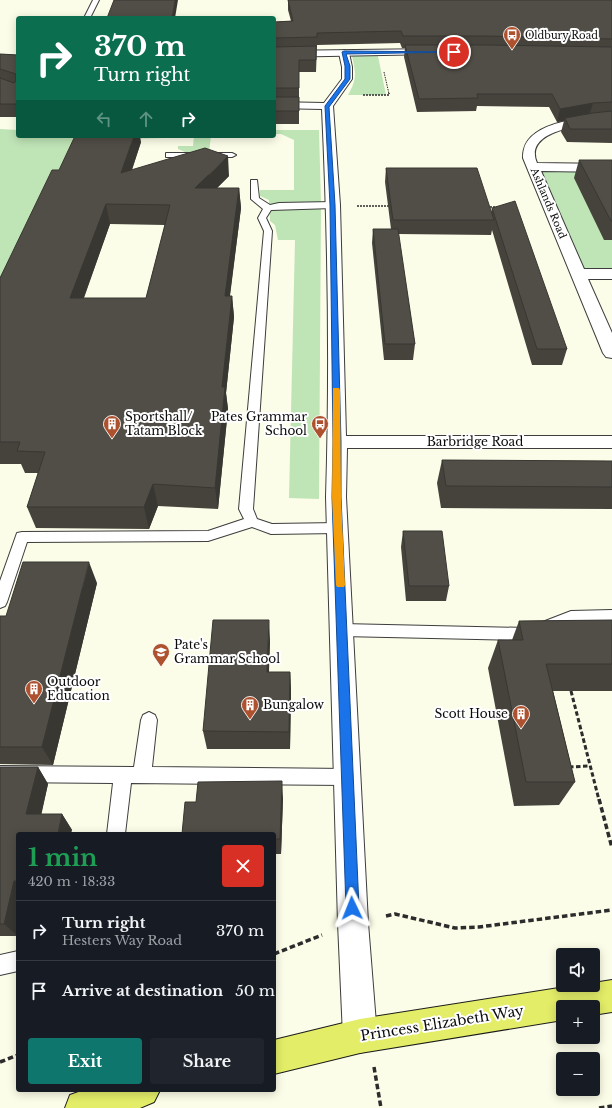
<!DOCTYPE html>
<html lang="en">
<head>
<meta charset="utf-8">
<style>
	body { margin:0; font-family:"Libre Baskerville",serif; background:#20242c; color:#f1f3f6; height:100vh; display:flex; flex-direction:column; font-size:15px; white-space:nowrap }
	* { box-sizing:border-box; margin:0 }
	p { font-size:13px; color:#9ea1a6 }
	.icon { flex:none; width:22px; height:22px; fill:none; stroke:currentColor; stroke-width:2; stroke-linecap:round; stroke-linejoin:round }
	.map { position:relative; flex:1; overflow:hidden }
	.sheet { position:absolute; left:16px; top:832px; width:260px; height:260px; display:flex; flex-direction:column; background:#171b24; border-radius:4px; box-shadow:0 2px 10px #0003 }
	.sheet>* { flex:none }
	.top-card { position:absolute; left:16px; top:16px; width:260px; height:122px; border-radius:4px; box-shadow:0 2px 10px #0003; background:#0b6e4f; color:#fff; overflow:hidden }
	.tools { position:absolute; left:556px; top:948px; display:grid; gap:8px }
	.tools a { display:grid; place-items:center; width:44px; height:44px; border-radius:4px; background:#171b24; box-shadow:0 2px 10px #0003; font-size:20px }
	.pin { position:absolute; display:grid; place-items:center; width:34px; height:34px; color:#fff; margin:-17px; border:2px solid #fff; border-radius:50%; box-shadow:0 1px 4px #0007 }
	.me { position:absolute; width:44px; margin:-22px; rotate:358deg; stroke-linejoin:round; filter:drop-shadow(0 0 3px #0008) }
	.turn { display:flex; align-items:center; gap:14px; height:84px; padding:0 12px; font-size:18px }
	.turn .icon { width:52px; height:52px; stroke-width:2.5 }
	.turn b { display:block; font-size:28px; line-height:34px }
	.lanes { display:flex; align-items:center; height:38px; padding:0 12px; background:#0003; justify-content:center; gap:20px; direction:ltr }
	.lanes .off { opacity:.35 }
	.round { display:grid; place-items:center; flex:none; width:42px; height:42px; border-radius:4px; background:#20242c }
	.head { display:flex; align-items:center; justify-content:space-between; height:68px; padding:0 12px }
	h1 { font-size:24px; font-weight:700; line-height:30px; color:#1e9e55 }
	.action { display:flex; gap:8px; margin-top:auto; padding:8px 12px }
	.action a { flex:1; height:46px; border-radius:4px; background:#0f766e; color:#fff; font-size:16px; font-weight:700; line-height:46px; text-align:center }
	.action a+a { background:#20242c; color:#f1f3f6 }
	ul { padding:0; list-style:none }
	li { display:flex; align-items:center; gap:12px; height:60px; padding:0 12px; border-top:1px solid #363941 }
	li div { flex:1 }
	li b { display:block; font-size:15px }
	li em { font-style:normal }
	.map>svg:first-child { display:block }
</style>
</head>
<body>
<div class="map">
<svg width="612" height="1108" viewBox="0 0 612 1108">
	<rect width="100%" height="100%" fill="#fbfde8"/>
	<path fill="#bfe4b6" d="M352,56H378L386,95H348C357,79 356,74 352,56Z
		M0,129L18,130V136H165V138L121,139L0,315Z
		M274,130H319L321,205L319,499L289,498L295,240H278L275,225L270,221L269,200L260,196V190H294V140L281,134H274Z
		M194,136H211L209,152H185L178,149V146H193Z
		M534,167L612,168V274H579Z"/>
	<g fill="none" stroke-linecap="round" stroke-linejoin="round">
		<defs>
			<path id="service" d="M93,0H99L90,18H84Z
				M166,153H232L236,155L232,157H166Z
				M251,180H257L259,198L270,205L279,203L333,202L337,205L333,208L271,210L266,218L272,231L253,509L257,519L272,524L338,523L343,524L345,528L343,532L338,533L271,534L252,527L208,541L27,542L7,602L5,606L0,608V581L17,533L22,532L208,531L244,519L239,509L264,231L258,218L263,209L251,199Z
				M612,610V622L572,623L527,640L342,636L337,634L334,630L337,626L342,624L527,628L571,611Z
				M149,712L155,715L157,720L152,767L347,769L353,771L356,777L353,783L347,785L131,783L125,834H107L113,783L0,782V766L134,767L141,720L143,715Z
				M18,951V971L0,975V955Z"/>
			<path id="minor" d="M344,50L349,53L352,67V79L333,106L340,205L346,436H612V448H347L346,497L368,923L377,1036L372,1048L360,1053L348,1048L343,1036L338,923L326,497C330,368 328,238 322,109L274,108V102L324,103L342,79V67L339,53Z
				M612,116V122C591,124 522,128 537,163L612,164V172L541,171L584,269H612V279H588L612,333V358L606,357L603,353L523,158C523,155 523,152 524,149C532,120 588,117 612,116Z"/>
			<path id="tertiary" d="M435,49L440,52L438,54L274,57V51Z"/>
			<path id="primary" d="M612,980V1012L593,1015V1007H563V1020L360,1053L274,1074V1040L360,1019L578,985H593V983Z
				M84,1090H160L154,1102L140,1108H65L70,1095Z"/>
		</defs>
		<use href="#service" stroke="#3d3d3d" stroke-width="2"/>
		<use href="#minor" stroke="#3d3d3d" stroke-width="2"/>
		<use href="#tertiary" stroke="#3d3d3d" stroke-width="2"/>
		<use href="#primary" stroke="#1b1b1b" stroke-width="2"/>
		<path stroke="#2c2c2c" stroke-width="1" stroke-dasharray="1.5 1" stroke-linecap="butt" d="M384,72L389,94"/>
		<path stroke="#2c2c2c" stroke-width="1.5" stroke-dasharray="2 1" stroke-linecap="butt" d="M363,95H389V93
			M357,206H390
			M487,207H500"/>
		<path stroke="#2c2c2c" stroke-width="3" stroke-dasharray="4.5 2.5" stroke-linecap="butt" d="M571,691L599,800
			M569,767L590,766"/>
		<path stroke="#2c2c2c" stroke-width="3.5" stroke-dasharray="5.5 3" stroke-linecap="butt" d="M599,799L612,848
			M386,916L395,914L455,928L479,927L612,910
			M274,954L322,935
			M0,1062L18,1055
			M374,1067L381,1108
			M599,1108L612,1106"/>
		<use href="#service" fill="#fff" fill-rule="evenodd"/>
		<use href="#minor" fill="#fff" fill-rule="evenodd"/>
		<use href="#tertiary" fill="#fff" fill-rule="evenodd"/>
		<use href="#primary" fill="#e3ed68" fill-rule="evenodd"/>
	</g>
	<path fill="#46433d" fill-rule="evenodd" d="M288,0H612V143L567,142L561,132L564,121L557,122L549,107L477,106L476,111L417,112L404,57L405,48H402L400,43L317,45L316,72H299V124H274V22L291,21L288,10Z
		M0,54L18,55V117H0Z
		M141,142L132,170L229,176L217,188H239L241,208L230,296H232L234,317L226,393L228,409L218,509L158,506L149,529L36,528L27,507L38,473H25L21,464H0V278L59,170ZM110,224L165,225L146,298H84Z
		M579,160H612V240H604L574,178Z
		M386,168L491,213L492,208L567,349L562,365H532L492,230L491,235L398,234L415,344L413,360H384L372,243L373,229H391L385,182Z
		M442,460L612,461V509L441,508L437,483Z
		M403,531L449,586L446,601H406L401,547Z
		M97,583L53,765L0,764V616H6Z
		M612,620V691H553L575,782L559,805L514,806L488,668L498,640H512L519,621Z
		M270,640L269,672H290L291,691L290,749H207L203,731Z
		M0,767H38L48,784L41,814H62L72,830L18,834V936H0Z
		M283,798L281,854H274V834L196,802Z"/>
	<path fill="#393732" d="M175,0H178L175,18H172Z
		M593,103L589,116L565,118L564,121L557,122L560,109Z
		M134,136H140L141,142L124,193L121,173Z
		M228,156L229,176L197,208L195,188Z
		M239,188L241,208L227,317L225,296Z
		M106,204L110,224L76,319L70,298Z
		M232,296L234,317L226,393L228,409L218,509L215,488L222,387Z
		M153,484L158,506L149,529L144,507Z
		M89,562L97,583L53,765L42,747Z
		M269,620L270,640L268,691L267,672Z
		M290,672L291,691L290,749L289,732Z
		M38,767L48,784L38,830L26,814Z
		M282,781L283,798L281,854L280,839Z
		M62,814L72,830L71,834H58Z
		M14,881L18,885V936L4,924Z"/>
	<path fill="#514e47" stroke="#393732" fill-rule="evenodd" d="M114,0H175L172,18H107Z
		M288,0H612V39L487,36H403L401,31L317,33V37L274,38V22L293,21Z
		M405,45H487L612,47V102L593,103L560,109L552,94H477L478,98L419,99Z
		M316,46V60H299V88H274V47Z
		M0,54L18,55V104H0V78L14,83L16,81V74L0,69Z
		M274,97H299V111H274Z
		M612,111V129H570L565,118L593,113Z
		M75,136H134L121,173L205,148L228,156L195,188H239L225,296H232L222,387H225L215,488L153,484L144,507H27L45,452L17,451L20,442H0V278L52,170H59ZM106,204L170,205L146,298H70Z
		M579,160H612V221H611Z
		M386,168H477L494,220H393Z
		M515,201L567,349H537L492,208Z
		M373,229H398L415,344H385Z
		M442,460L612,461V487L446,486Z
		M403,531H442L449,586H409Z
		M23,562H89L42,747H0V616H6Z
		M213,620H269L267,672H290L289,732L203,731Z
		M612,620V664H546L575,782H526L498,640H523L519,621Z
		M0,767H38L26,814H62L58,834H18V881H14L4,924H0Z
		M282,781L280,839H274V834H182L185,802H196L198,782Z"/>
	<path fill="#1a73e8" stroke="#114b97" d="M344,51L456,52L346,54L350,66V79L329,107L335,205L341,442V497L359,908L357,913L352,915L348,913L346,908L332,497L333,442L330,205L325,106L345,79V66L342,52Z"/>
	<path fill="#f59e0b" d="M333,388H339L340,390L341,497L345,585L344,587H337L336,585L332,497Z"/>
	<defs>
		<symbol id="bus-pin" viewBox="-11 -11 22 30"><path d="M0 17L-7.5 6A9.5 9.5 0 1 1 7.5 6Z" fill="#ad512e" stroke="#fff"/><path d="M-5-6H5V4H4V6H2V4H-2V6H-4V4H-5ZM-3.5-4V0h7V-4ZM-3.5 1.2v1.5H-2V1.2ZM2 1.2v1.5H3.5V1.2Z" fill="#fff"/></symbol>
		<symbol id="building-pin" viewBox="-11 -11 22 30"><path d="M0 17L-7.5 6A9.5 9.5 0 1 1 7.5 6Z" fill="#ad512e" stroke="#fff"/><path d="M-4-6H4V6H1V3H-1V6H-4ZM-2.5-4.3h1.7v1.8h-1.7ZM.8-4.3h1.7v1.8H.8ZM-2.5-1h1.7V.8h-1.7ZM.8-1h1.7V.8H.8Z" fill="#fff"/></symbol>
		<symbol id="school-pin" viewBox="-11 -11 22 30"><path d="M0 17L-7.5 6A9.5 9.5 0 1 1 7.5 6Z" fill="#ad512e" stroke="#fff"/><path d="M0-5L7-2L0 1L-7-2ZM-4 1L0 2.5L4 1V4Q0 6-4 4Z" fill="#fff"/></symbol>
	</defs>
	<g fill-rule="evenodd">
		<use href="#bus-pin" x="502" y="25" width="20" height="27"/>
		<use href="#building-pin" x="102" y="414" width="20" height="27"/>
		<use href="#bus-pin" x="310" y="414" width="20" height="27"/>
		<use href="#school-pin" x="151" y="642" width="20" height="27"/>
		<use href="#building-pin" x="24" y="679" width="20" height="27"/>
		<use href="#building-pin" x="240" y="695" width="20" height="27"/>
		<use href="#building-pin" x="511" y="704" width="20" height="27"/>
	</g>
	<g text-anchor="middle" stroke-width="4" stroke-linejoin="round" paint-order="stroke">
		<g font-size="10" fill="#0a0a0a" stroke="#fff" text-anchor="start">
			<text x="525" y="39">Oldbury Road</text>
		</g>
		<g font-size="10" fill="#0a0a0a" stroke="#fff">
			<text transform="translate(549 203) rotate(67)" y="4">Ashlands Road</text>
		</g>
		<g font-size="12" fill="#0a0a0a" stroke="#fff" text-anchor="start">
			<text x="125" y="421">Sportshall/<tspan x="125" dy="14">Tatam Block</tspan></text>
			<text x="307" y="421" text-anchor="end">Pates Grammar<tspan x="307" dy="14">School</tspan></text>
			<text x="174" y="649">Pate's<tspan x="174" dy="14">Grammar School</tspan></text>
			<text x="47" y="686">Outdoor<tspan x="47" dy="14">Education</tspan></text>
			<text x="263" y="709">Bungalow</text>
			<text x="508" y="718" text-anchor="end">Scott House</text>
		</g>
		<g font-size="12" fill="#0a0a0a" stroke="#fff">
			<text x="475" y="446">Barbridge Road</text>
		</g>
		<g font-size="14" fill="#0a0a0a" stroke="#fff">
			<text transform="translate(442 1023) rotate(-9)" y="5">Princess Elizabeth Way</text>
		</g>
	</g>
</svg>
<div class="tools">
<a><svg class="icon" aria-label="sound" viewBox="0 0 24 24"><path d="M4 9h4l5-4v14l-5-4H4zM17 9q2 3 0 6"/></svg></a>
<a>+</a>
<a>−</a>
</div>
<div class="pin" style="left:454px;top:52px;background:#d93025"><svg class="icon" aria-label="arrive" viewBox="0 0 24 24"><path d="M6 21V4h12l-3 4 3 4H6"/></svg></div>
<svg class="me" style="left:352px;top:908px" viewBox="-20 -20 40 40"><path d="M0-17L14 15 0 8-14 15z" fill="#1a73e8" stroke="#fff" stroke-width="4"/></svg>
<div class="top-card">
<div class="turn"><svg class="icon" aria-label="right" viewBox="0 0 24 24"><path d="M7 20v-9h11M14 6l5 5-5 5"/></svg><div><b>370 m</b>Turn right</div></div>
<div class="lanes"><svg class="icon off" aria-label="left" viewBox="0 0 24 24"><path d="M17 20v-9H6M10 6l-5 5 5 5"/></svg><svg class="icon off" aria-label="ahead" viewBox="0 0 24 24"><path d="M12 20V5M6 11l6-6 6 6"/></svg><svg class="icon" aria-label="right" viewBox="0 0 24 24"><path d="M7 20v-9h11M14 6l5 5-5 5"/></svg></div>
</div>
<section class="sheet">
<div class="head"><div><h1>1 min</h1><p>420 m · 18:33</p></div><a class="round" style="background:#d93025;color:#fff"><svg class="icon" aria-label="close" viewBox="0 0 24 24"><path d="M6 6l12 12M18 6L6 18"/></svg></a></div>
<ul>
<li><svg class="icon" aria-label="right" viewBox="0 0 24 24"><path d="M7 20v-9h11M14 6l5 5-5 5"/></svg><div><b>Turn right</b><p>Hesters Way Road</p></div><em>370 m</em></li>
<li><svg class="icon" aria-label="arrive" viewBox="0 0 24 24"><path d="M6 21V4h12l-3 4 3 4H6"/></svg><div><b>Arrive at destination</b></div><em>50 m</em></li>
</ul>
<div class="action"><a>Exit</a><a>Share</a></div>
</section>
</div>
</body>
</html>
